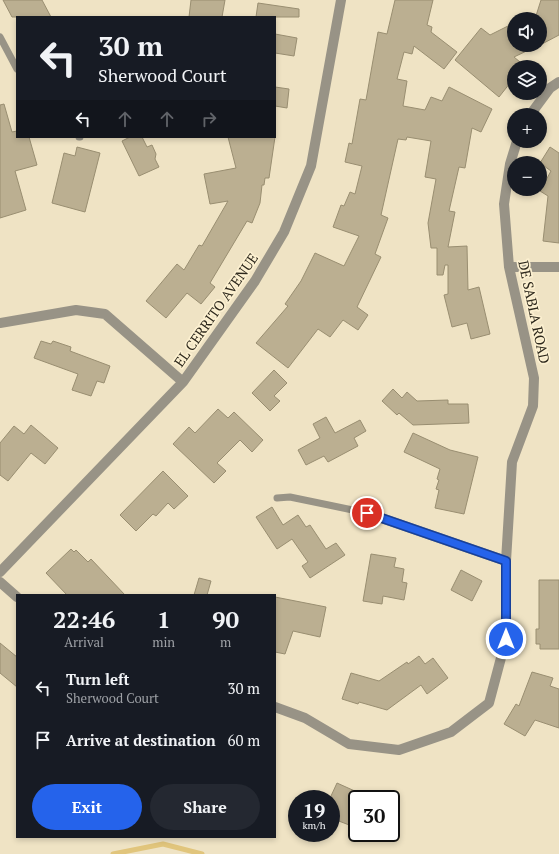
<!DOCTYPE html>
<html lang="en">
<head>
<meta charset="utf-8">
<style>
	body { margin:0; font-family:"PT Serif",serif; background:#242831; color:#f1f3f6; height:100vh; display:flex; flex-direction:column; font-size:15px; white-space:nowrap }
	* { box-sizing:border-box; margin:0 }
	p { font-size:13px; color:#9ea1a6 }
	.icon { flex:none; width:22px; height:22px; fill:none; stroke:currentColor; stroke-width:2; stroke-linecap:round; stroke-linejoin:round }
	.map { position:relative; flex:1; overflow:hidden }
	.details { position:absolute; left:16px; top:594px; width:260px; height:244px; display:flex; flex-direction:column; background:#171b24; border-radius:0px; box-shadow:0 2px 6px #0003 }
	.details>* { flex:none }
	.banner { position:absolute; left:16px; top:16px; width:260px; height:122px; border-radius:0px; box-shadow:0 2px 6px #0003; background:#171b24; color:#f1f3f6; overflow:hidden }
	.fabs { position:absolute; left:507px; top:12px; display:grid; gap:8px }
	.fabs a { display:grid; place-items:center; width:40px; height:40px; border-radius:50%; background:#171b24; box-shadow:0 2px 6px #0003; font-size:20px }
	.speed { position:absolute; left:288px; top:790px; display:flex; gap:8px; font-size:20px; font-weight:700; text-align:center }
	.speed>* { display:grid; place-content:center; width:52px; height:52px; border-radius:50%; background:#171b24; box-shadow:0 2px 6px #0003; line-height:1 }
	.speed small { font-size:10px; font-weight:400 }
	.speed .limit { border:2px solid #111; border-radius:6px; background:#fff; color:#111 }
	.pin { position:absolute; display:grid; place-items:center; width:34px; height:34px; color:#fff; margin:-17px; border:2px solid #fff; border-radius:50%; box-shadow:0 1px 4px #0007 }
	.me { position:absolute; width:44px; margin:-22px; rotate:0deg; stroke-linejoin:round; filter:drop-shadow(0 0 3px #0008) }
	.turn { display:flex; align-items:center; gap:14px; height:84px; padding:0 16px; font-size:18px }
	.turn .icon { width:52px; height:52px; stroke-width:2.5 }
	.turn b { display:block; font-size:28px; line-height:34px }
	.lanes { display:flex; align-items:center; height:38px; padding:0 16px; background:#0003; justify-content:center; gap:20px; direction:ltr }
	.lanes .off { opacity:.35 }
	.eta { display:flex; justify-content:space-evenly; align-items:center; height:68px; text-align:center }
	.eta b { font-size:24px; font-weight:600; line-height:28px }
	.button { display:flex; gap:8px; margin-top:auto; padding:8px 16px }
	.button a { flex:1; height:46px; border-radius:24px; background:#2563eb; color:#fff; font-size:16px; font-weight:600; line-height:46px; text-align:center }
	.button a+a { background:#242831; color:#f1f3f6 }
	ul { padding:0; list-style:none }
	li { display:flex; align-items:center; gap:12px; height:52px; padding:0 16px }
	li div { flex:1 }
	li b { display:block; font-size:15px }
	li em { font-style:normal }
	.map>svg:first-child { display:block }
</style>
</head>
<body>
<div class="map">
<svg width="559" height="854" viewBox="0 0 559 854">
	<rect width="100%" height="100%" fill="#efe3c4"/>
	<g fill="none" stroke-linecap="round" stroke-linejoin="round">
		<path stroke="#e1c57c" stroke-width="5" d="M113,854L163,844L202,854"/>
	</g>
	<path fill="#bbaf91" stroke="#998e71" d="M3,0H42L51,17H12Z
		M191,0H225L222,17H189Z
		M395,0H433L427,25L432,27L431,32L457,52L444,69L414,46L412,54L404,52L397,79L407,81L403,106L425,110L431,97L442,101L449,87L492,109L481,132L472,128L465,168L459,167L449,211L455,212L448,247L467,246L468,290L479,287L490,334L471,339L467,323L452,327L444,295L448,294V265H445L443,275H437V248H431L428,223L436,179L425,177L431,141L407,137L406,140L398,139L381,215L388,218L375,254L381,257L357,307L368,315L358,330L343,320L330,337L318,329L288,368L256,343L288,306L285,304L301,281L315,253L344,266L359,236L333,227L341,205L344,206L350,192L355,194L362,166L345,162L349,143L352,144L360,99L366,100L378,32L387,34Z
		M541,0H559V35L540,45V19H535Z
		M258,3L299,9V17H256Z
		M514,23V45H539L514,57L520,62L517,67H514V78L499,97L455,60L481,28L490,35Z
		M275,34L297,38L294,56L275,53Z
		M275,87L289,89L287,108L275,106Z
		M4,104L12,132L17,131V137H29L37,165L15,171L26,210L0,218V105Z
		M130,137H142L147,147L152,145L156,154L155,159L159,167L139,176L122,141Z
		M228,137H275L269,178H265L264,185H262L260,203L252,223L247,221L210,283L215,287L201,304L187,293L166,318L146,301L177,264L184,270L199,245L202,246L228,201L210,204L204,174L236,168Z
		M77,147L100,153L85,212L52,203L64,153L75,156Z
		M550,147L559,153V243L543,241L548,196L540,191L551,171L540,163Z
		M41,341L51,344L53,341L71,347L70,351L110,366L104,383L97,381L91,396L72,390L78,374L34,358Z
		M274,370L287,383L274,396L280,401L270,411L252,393Z
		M393,389L402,398L407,392L417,401L448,400V404H468L469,423L413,425L399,413L397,415L382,401Z
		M218,409L228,418L234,412L263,440L252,452L240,440L217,463L226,471L214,483L173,444L189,427L195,433Z
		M326,417L335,433L360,420L366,431L354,438L358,446L328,462L324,456L306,465L298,450L320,438L313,424Z
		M31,425L58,448L45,464L31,453L8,481L0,475V443L14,426L24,434Z
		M413,433L450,450L478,457L464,514L435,508L439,490L436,489L439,480L437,479L440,469L404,452Z
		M163,471L188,496L174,509L168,503L156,516L153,514L136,531L120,515Z
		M272,507L283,525L298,515L306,527L310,525L326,549L336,543L345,555L310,578L302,566L308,562L292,539L277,549L256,517Z
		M71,549L74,552L76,550L88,562L91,559L125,595H67L46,573Z
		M371,554L396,558L394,567L404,569L402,582L407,583L404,600L383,596L382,604L363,601Z
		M461,570L482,581L472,601L451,590Z
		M199,578L211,581L207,595H194Z
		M539,580H559V649H540V644H536V629H539Z
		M275,597L326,607L320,637L293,631L285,654L275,652Z
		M0,643L17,657V687L0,673Z
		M419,656L425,664L433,658L448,678L427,694L421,685L387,710L359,702L358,704L342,699L351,673L379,681L407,662L408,664Z
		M532,672L553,678L550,686L559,689V728L535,720L525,736L504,724L516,704L519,706Z
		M337,783L357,792V828L331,818V796Z"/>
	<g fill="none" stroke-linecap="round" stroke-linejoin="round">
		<path stroke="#989386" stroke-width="7" d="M0,37L17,69
			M79,137H80
			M277,498L290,497L367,513"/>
		<path stroke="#989386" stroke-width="10" d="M530,115L550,88L559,82
			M509,267H559
			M0,323L76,310L105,314L183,382
			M367,513L506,561
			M0,572L183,382L255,281L284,232L311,166L341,0
			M0,582L17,597
			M275,707L305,718L349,744L399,750L451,732L489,703L506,639V561L512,462L533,406L534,378L509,267L504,204L510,164L517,141"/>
	</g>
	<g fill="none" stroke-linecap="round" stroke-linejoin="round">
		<defs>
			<path id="route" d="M367,513L506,561V639"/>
		</defs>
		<use href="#route" stroke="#184099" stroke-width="10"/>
		<use href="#route" stroke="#2563eb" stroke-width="7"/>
	</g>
	<g text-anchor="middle" stroke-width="3.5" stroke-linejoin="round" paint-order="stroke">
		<g font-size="14" fill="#2d281c" stroke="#fcf0d0">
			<text transform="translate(216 310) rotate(-55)" y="5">EL CERRITO AVENUE</text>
			<text transform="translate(534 312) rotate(78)" y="5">DE SABLA ROAD</text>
		</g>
	</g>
</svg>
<div class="fabs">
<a><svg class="icon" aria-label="sound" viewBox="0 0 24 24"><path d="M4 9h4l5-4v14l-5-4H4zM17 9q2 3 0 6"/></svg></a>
<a><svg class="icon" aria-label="layers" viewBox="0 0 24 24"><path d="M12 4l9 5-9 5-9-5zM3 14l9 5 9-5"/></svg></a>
<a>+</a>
<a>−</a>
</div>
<div class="speed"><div>19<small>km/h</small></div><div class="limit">30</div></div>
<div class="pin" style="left:367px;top:513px;background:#d93025"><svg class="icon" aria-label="arrive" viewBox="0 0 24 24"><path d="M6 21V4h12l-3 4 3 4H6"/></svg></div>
<svg class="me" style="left:506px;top:639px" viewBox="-20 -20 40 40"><circle r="17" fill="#2563eb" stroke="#fff" stroke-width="3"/><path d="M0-11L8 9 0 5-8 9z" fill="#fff"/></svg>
<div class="banner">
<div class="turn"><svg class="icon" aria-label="left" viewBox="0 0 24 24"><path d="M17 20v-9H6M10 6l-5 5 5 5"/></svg><div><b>30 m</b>Sherwood Court</div></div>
<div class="lanes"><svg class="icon" aria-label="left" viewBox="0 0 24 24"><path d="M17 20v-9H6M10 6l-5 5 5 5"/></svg><svg class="icon off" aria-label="ahead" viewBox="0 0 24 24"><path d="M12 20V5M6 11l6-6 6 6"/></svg><svg class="icon off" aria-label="ahead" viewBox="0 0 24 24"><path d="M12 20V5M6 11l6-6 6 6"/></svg><svg class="icon off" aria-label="right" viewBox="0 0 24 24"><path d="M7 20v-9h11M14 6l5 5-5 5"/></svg></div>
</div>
<section class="details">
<div class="eta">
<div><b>22:46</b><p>Arrival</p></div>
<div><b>1</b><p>min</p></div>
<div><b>90</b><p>m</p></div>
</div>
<ul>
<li><svg class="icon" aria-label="left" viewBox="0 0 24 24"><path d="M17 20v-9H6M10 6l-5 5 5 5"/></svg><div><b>Turn left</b><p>Sherwood Court</p></div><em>30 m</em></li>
<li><svg class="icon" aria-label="arrive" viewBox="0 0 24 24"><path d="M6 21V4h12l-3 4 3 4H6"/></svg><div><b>Arrive at destination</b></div><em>60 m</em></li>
</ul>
<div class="button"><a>Exit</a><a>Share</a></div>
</section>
</div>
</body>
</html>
